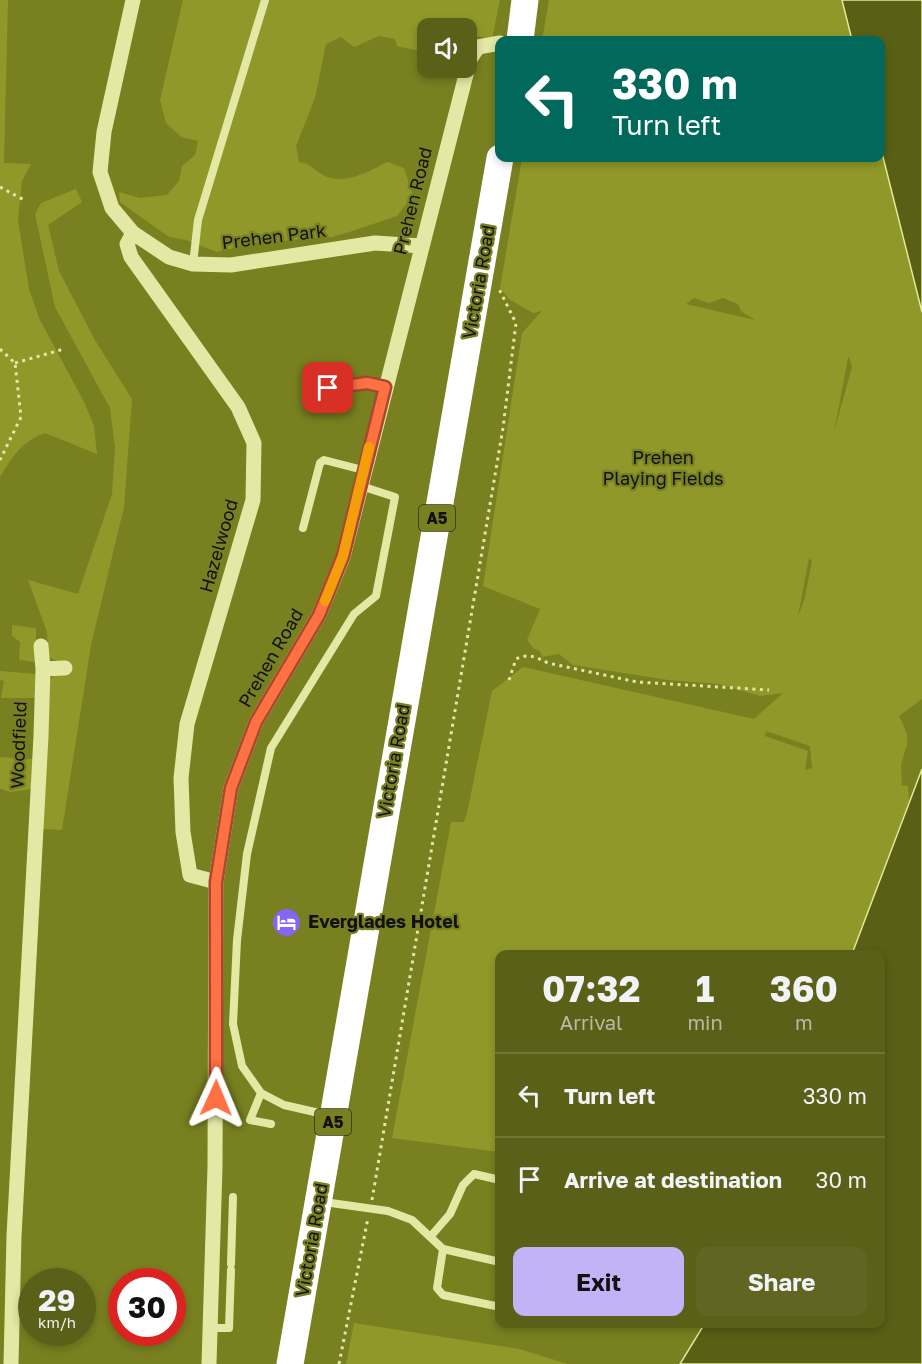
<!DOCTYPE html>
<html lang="en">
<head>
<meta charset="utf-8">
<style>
	body { margin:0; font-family:"Golos Text",sans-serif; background:#606621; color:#f1f3f6; height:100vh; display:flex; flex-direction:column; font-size:22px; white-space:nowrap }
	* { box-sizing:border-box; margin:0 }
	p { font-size:20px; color:#b8bba2 }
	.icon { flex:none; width:33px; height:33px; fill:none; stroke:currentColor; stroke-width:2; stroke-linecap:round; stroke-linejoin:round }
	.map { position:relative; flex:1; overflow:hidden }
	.details { position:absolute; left:495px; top:950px; width:390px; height:378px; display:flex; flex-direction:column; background:#5a6018; border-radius:12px; box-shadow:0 3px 9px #0003 }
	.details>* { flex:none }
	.guide { position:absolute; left:495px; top:36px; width:390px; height:126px; border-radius:12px; box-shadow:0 3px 9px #0003; background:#00695c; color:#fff; overflow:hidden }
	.fabs { position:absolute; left:417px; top:18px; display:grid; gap:12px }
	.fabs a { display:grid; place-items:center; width:60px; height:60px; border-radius:12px; background:#5a6018; box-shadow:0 3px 9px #0003; font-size:30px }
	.speed { position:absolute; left:18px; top:1268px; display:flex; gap:12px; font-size:30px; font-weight:700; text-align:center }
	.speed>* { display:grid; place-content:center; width:78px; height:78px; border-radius:50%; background:#5a6018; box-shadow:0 3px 9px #0003; line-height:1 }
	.speed small { font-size:15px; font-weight:400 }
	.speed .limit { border:9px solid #d22; background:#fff; color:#111 }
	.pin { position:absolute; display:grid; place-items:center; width:51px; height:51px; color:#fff; margin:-26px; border-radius:12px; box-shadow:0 3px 9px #0006 }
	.me { position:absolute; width:66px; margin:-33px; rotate:1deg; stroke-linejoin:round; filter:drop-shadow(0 0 4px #0008) }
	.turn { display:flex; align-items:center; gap:21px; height:126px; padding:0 18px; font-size:27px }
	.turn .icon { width:78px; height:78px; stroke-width:2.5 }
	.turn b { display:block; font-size:42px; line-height:51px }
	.eta { display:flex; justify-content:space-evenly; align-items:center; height:102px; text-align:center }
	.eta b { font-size:36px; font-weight:700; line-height:42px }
	.action { display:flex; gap:12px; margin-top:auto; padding:12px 18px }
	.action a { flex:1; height:69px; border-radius:12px; background:#c1b3f6; color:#111; font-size:24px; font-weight:700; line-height:69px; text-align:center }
	.action a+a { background:#606621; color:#f1f3f6 }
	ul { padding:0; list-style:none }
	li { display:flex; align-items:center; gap:18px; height:84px; padding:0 18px; border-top:2px solid #6f7537 }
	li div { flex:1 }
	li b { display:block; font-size:22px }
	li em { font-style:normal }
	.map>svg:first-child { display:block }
</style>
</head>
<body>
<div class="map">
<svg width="922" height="1364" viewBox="0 0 922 1364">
	<rect width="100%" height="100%" fill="#788020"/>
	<path fill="#91982a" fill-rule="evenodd" d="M0,0H8L4,163L31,164L22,181L18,220L29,289L39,318L84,402L94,426L97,454L45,433C21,442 13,456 0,477Z
		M183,0H500L492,39L470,35L467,41L466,28H428L427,46L416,50L397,46L395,39L379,36L354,47L341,37L326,44L315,98L296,146L299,162C310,163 314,170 323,175C343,186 369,172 387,162L404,168L413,196L397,216L346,233L332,237L255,243L217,252L186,240L169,237L120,202L119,192L140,198L167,195L179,181L182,166L195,155L198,141L181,137L166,123L160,100Z
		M549,0H842L852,40H542Z
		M881,149L922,312V699L899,716C910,737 909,739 902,761C900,768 903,777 901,785L908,786L909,801L852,954H500L499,1152L392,1138L451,822H464L467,813L492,691L523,667L754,719L783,693L760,696L719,684L668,680L573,665L559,654L542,657L540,651L534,649L527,640L540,609L483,586L522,333L542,311L533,313L509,299L500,288L522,158H880ZM694,298L709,303L723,298L738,304L741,311L755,320L686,304ZM849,357L852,367L834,432L848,358ZM809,558L812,561L804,601L798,616ZM766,731L810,746L812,768L805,770L808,751L765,736Z
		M76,189L82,202L48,225L59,271L96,342L132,399L124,507L91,645L62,830L41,829L49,680L69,665L52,659L48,655L47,632L28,580L78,594L112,494L115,448L110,408L55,307L35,214L41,203Z
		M12,625L36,628V662L19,660L20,642L12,636Z
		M0,671L36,674V698H1L4,681L0,680Z
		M0,757L32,759L31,789L11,792L0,789Z
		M354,1323L519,1349L568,1364H346Z"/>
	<path fill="#595f15" stroke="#e5e998" stroke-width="1.5" d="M842,0H922V312L881,149L880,40H852Z
		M922,769V1364H680L705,1323H880V954H852Z"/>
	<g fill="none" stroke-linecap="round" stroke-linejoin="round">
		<path stroke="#e4e8a5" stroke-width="3" stroke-dasharray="3 4.5" stroke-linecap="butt" d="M0,187L26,201
			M0,349L15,363L21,417L0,460
			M15,363L64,349
			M509,680L516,659C528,653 536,657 548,663L637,682L769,690
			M372,1200L503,428L516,323L498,287
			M339,1364L368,1218"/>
		<path stroke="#e4e8a5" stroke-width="8" d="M193,264L198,220L265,0
			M327,377L330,397
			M328,388L367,383L385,387
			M303,528L320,463L324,460L363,470
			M261,1093L250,1120L271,1124
			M328,1115L284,1105L261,1093L242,1066L233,1024L237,940L247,854L271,748L354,614L376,596L395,497L361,486
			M324,1202L388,1211L412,1220L443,1249L500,1262
			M431,1236L450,1214L463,1185L474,1174L500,1180
			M443,1249L437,1288L443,1295L500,1307
			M231,1264L233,1197
			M211,1328H229L231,1270"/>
		<path stroke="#e4e8a5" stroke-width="15" d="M133,0L104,132L100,172L112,208L133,233L169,257L193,264L231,265L375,243L422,246
			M133,233L127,244L131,257L238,407L254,443L253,500L187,724L181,778L183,832L190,875L216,882
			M43,669L65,668
			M11,1364L14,1236L41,736L43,669L41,646
			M209,1364L215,1167L216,882L231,788L256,722L319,615L343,557L470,59L478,47L500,43"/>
		<path stroke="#fff" stroke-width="27" d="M520,40L525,0
			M290,1364L500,158"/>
	</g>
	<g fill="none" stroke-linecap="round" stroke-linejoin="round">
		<defs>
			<path id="route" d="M216,1098V882L231,788L256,722L319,615L343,556L385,387L367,383L328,388"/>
		</defs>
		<use href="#route" stroke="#a6492c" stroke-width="15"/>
		<use href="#route" stroke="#ff7043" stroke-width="10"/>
		<path stroke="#f59e0b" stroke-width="10" d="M325,601L343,556L369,447"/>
	</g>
	<defs>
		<symbol id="hotel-disc" viewBox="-11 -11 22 22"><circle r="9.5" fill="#8665f5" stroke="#788020"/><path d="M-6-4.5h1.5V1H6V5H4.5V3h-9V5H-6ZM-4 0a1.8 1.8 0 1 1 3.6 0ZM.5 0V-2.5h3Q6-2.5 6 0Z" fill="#fff"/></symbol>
	</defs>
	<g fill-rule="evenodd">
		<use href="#hotel-disc" x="270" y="906" width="33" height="33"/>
	</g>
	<g text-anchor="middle" stroke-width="4.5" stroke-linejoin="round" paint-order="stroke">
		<g fill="#788020" stroke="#303216" stroke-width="1.5">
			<rect x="419" y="505" width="36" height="26" rx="4.5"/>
			<rect x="315" y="1109" width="36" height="26" rx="4.5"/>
		</g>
		<g font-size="16" font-weight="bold" fill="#111">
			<text x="437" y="524">A5</text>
			<text x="333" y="1128">A5</text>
		</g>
		<g font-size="18" fill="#111" stroke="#788020">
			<text transform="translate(413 201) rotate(-76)" y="6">Prehen Road</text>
			<text transform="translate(274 237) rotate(-7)" y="6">Prehen Park</text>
			<text transform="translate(479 282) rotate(-80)" y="6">Victoria Road</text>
			<text transform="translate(219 546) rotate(-74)" y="6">Hazelwood</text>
			<text transform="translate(271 658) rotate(-60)" y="6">Prehen Road</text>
			<text transform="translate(19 745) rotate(-88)" y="6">Woodfield</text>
			<text transform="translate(394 761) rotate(-80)" y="6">Victoria Road</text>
			<text transform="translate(312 1240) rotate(-80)" y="6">Victoria Road</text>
		</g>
		<g font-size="18" fill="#111" stroke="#788020">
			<text x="663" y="464">Prehen<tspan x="663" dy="21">Playing Fields</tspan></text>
		</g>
		<g font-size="18" font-weight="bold" fill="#111" stroke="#788020" text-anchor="start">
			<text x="308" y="928">Everglades Hotel</text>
		</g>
	</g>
</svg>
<div class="fabs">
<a><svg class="icon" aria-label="sound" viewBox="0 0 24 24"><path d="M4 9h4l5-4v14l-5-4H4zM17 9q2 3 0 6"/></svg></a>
</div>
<div class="speed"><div>29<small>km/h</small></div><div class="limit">30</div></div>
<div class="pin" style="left:328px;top:388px;background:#d93025"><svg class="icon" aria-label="arrive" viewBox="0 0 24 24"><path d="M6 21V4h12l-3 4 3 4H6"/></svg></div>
<svg class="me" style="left:216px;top:1098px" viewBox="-20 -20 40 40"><path d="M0-17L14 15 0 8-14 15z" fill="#ff7043" stroke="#fff" stroke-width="4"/></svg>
<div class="guide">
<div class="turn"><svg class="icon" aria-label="left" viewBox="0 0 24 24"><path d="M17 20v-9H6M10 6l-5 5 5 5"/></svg><div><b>330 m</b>Turn left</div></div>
</div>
<section class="details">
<div class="eta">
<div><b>07:32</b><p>Arrival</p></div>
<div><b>1</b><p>min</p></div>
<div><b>360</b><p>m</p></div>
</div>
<ul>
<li><svg class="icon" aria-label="left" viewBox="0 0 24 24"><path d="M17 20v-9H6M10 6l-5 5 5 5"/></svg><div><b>Turn left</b></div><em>330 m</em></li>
<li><svg class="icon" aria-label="arrive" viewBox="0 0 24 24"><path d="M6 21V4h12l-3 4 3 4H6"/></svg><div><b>Arrive at destination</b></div><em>30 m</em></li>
</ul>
<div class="action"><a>Exit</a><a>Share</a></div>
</section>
</div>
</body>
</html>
